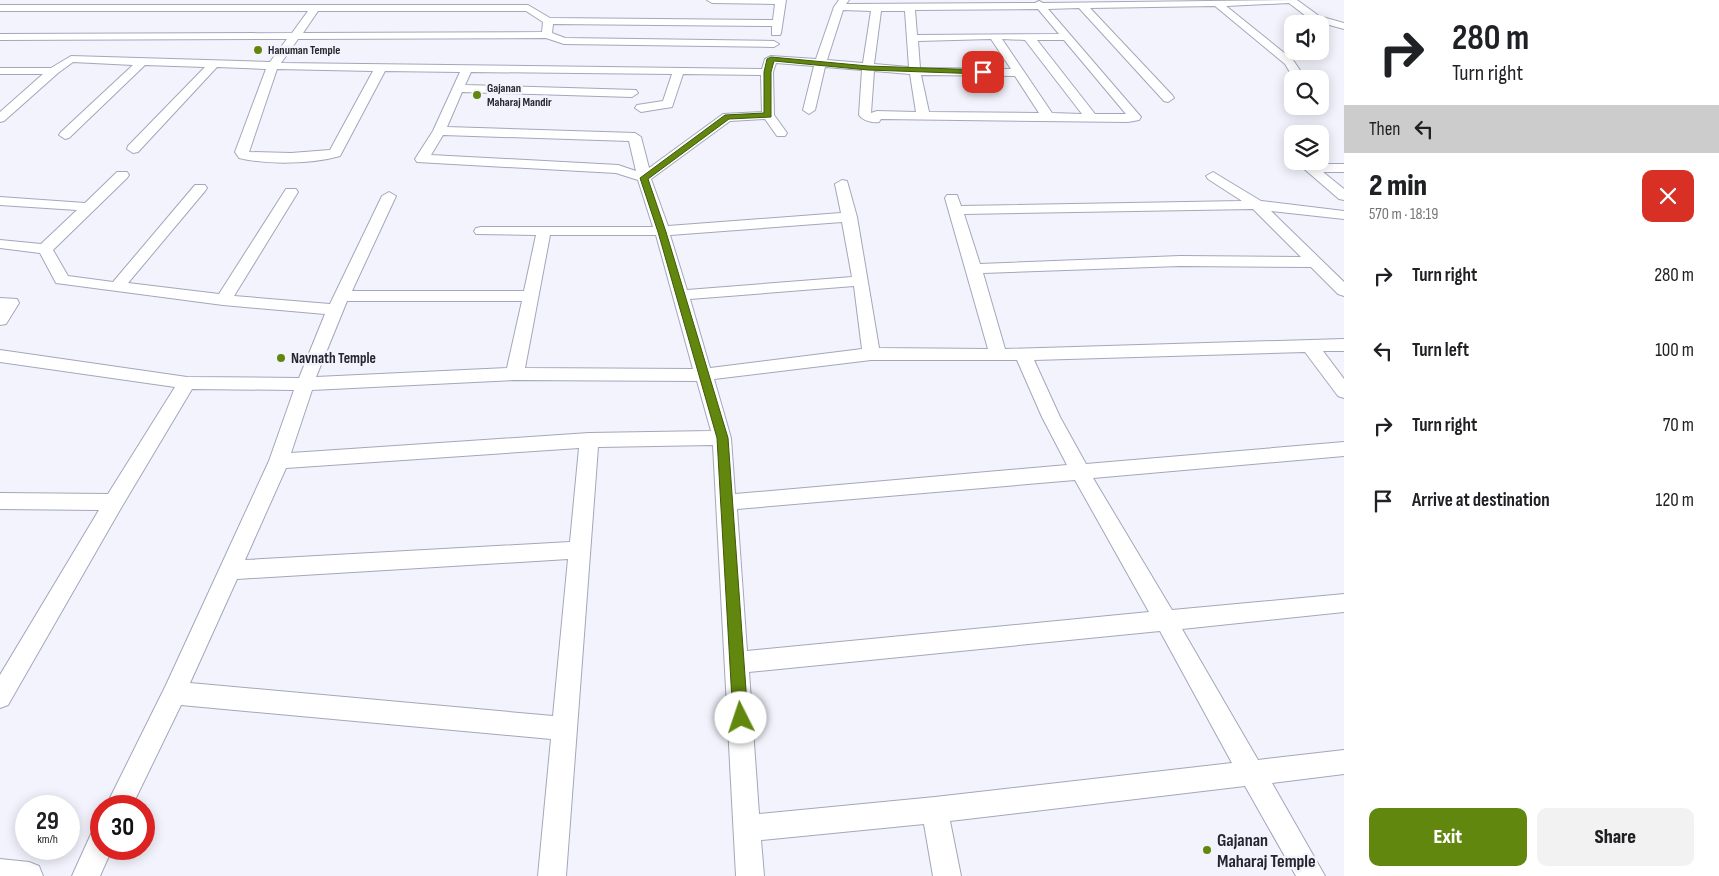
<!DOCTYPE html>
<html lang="en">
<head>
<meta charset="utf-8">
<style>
	body { margin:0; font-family:"Sofia Sans Condensed",sans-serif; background:#f2f2f2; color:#202124; height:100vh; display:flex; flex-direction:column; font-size:19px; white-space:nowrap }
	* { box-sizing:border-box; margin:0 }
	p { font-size:16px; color:#757577 }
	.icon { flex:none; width:28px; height:28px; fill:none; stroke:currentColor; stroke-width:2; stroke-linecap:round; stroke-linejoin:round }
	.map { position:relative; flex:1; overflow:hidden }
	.details { display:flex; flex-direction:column; background:#fff; width:375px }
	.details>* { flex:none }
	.banner { background:#fff; color:#202124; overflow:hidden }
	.buttons { position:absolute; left:1284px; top:15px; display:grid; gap:10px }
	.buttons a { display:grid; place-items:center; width:45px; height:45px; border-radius:10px; background:#fff; box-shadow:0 2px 12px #0003; font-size:25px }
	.speed { position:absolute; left:15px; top:795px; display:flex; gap:10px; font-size:25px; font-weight:700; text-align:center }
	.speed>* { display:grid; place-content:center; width:65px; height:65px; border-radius:50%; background:#fff; box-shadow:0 2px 12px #0003; line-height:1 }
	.speed small { font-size:12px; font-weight:400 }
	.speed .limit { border:8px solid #d22; background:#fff; color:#111 }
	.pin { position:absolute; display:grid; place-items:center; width:42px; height:42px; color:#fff; margin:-21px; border-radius:10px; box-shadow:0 2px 8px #0006 }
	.me { position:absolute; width:55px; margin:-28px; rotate:356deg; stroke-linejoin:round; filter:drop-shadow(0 0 4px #0008) }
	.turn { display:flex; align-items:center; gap:18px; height:105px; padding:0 25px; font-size:22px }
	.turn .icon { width:65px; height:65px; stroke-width:2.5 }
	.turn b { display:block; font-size:35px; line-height:42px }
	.then { display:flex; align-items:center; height:48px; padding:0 25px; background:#0003; gap:10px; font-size:19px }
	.round { display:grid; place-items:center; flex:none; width:52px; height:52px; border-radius:10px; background:#f2f2f2 }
	.headline { display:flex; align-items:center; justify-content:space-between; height:85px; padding:0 25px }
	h1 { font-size:30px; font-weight:800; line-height:38px }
	.button { display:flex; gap:10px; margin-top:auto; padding:10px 25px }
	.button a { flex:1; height:58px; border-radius:10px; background:#61870f; color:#fff; font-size:20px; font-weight:800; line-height:58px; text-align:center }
	.button a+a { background:#f2f2f2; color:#202124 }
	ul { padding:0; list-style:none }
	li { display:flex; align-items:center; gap:15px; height:75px; padding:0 25px }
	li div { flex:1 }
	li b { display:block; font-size:19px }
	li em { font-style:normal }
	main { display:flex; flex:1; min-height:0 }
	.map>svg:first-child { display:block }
</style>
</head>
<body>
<main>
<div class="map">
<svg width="1344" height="876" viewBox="0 0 1344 876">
	<rect width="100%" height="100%" fill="#f2f3fc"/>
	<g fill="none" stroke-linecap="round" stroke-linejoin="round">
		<defs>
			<path id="street" d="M707,0H786L781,33L780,35H772V26L553,24L552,33L565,38L774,41L779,44L774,47L564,44L546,38L298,39L281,63L762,69L765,59L771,56L816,59L834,7L839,0H849L846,4L1035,3L1039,1L1043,3L1297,0L1319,16L1344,23V29L1311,20L1289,3L1226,6L1293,60L1306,79H1294L1285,64L1215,6L1090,8L1172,95L1174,98L1168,102L1164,101L1079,8L1048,9L1141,117L1139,120L1128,122L881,119L879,122C873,123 863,121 859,115L862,70L825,67L815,110L809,114L803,110L814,66L776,63L773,72L774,115L787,133L785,136H777L765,119L730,121L651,179L668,226L841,213L835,184L842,180L847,181L857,217L879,348L988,349L945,198L947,195H957L961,206L1242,201L1208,179L1206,176L1213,172L1261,201L1344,211V219L1271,211L1344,282V296L1338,294L1311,267L1180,266L983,273L1005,349L1344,339V351H1323L1344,379V398L1338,396L1305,352L1034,360L1060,417L1086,464L1344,442V456L1093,478L1172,610L1344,594V612L1182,629L1258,760L1344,750V774L1272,783L1325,876H1296L1245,786L950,821L961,876H933L924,824L761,840L764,876H736L713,445L598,447L566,876H538L551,739L181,705L132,806H106L166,685L269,461L294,390L192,389L121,508L8,705L0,708V675L99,510L0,509V493L108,494L175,387L0,362V350L187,377L299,378L325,314L223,305L56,283L40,253L0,248V240L41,244L77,210L0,205V197L85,203L117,172H127L129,175L127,178L53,250L68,276L113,282L195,185H205L207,188L205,191L128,283L219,294L286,189H296L298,192L234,296L330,304L382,196L389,192L396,196L352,291H524L536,235L476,234L474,231L476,228L481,227H653L638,180L616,173L417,162L415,159L433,131L460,72L385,71L340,156C312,164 267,165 239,158L235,152L266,69L217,67L138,152L133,153L127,149L128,146L205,67L145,65L69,138L65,139L59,135L61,132L133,65L73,62L58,73L4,121L0,122V112L43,74H0V68H51L71,56L270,62L287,39L0,40V34L292,33L308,11H0V5H528L550,18L773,20L775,4L712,3ZM1038,9L1059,34L917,35L915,10ZM843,10L871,11L863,63L827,60ZM318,11H526L543,22L542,32L303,33ZM881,11H905L909,67L874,64ZM991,39L1011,69L920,68L918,41ZM1002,39L1025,40L1082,114L1052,113ZM1037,40H1064L1126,114H1095ZM277,69L373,71L330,150L291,153L249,152ZM874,71L910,74L916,112L877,111L871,113ZM471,72L672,74L663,101L637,105L635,108L641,112L672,107L683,74L761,75L762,112L723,114L649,168L641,137L635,133L447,127L462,92L632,97L638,93L636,90L465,85ZM921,75L1015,76L1039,113L929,112ZM443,135L629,141L636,171L618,165L431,155ZM1253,209L1301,257L1180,256L980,264L964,214ZM842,222L852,277L687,290L670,235ZM550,235H656L693,369L525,368ZM854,286L862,349L710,368L690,299ZM347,301H522L507,368L316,377ZM871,360H1017L1042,417L1067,465L735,494L731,438L714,379ZM515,380L697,381L711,431L589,433L291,453L312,390ZM579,448L570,542L245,560L286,468ZM1075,480L1149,612L747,651L737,509ZM568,559L553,716L190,683L237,579ZM1160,631L1232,763L935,797L759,814L749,672Z
				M1295,161H1309L1313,164H1344V172H1323L1344,189V200L1339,199Z
				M0,298L17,299L19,303L6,324L0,325Z
				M101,831V849H112L100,876H72L91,834Z
				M0,859L29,862L39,866L43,876H0Z"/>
		</defs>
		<use href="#street" stroke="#a3a7bb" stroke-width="2"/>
		<use href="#street" fill="#fff" fill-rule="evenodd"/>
	</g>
	<path fill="#61870f" stroke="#3f580a" d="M771,57L868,66L983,70L987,72L983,74L868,70L774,61L771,72V117L729,119L648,179L666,232L728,438L748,718L746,723L741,725L736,723L733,718L717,438L658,232L640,178L725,115L764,113V72L767,59Z"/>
	<g fill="#61870f" stroke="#f2f3fc" stroke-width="2">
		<circle cx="258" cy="50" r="5"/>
		<circle cx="477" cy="95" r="5"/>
		<circle cx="281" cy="358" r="5"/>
		<circle cx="1207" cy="850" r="5"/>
	</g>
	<g text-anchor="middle" stroke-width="5" stroke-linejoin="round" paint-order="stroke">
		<g font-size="12" font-weight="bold" fill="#24252d" stroke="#f2f3fc" text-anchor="start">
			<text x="268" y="54">Hanuman Temple</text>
			<text x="487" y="92">Gajanan<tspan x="487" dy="14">Maharaj Mandir</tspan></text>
		</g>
		<g font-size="15" font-weight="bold" fill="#24252d" stroke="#f2f3fc" text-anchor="start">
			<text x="291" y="363">Navnath Temple</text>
		</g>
		<g font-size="18" font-weight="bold" fill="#24252d" stroke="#f2f3fc" text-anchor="start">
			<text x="1217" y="846">Gajanan<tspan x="1217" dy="21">Maharaj Temple</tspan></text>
		</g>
	</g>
</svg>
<div class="buttons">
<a><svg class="icon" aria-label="sound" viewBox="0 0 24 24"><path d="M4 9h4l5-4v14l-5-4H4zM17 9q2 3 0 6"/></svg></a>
<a><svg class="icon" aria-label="search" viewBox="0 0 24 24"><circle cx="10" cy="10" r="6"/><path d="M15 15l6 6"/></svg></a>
<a><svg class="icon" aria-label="layers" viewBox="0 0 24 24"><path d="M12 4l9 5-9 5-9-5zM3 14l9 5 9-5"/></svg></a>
</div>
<div class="speed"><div>29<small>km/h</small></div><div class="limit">30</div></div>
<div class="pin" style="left:983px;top:72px;background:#d93025"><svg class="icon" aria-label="arrive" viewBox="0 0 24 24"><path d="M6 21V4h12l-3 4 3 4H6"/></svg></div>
<svg class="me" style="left:741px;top:718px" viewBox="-20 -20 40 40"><circle r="19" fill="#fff"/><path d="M0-13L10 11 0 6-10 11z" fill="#61870f"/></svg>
</div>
<section class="details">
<div class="banner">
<div class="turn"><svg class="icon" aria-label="right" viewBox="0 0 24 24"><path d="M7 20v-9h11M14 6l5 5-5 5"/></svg><div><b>280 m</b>Turn right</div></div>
<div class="then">Then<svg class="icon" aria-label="left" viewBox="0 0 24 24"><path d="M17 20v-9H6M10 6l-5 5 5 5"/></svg></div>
</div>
<div class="headline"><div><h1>2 min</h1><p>570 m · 18:19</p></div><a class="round" style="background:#d93025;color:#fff"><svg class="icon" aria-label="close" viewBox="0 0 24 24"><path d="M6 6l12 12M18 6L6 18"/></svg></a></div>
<ul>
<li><svg class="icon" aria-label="right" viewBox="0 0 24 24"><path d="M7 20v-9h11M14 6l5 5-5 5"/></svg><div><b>Turn right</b></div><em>280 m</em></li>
<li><svg class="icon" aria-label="left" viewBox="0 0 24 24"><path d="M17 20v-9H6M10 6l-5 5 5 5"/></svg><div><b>Turn left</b></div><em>100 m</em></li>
<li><svg class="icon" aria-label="right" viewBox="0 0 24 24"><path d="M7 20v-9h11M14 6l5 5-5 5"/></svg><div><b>Turn right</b></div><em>70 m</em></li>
<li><svg class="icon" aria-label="arrive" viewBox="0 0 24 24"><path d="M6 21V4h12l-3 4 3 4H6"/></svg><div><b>Arrive at destination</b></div><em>120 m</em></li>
</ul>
<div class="button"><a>Exit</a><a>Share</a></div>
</section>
</main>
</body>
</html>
